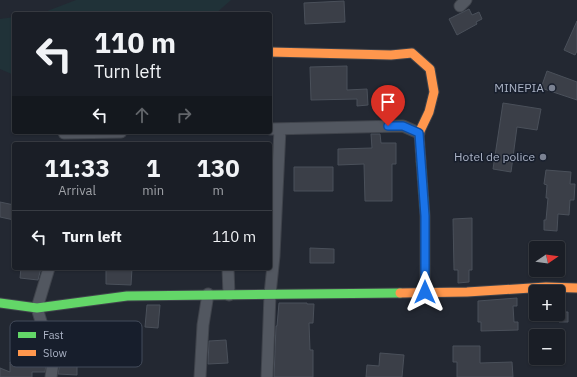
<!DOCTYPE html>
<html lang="en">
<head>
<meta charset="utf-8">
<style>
	body { margin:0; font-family:"IBM Plex Sans",sans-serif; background:#272b32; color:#f1f3f6; height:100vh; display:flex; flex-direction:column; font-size:15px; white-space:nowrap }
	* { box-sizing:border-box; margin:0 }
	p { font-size:13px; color:#9fa2a7 }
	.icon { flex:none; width:22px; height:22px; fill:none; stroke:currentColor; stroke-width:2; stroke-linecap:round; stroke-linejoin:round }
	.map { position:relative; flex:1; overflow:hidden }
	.sheet { position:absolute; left:12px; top:142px; width:260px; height:128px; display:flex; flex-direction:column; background:#1a1e26; border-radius:4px; box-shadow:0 1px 3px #0004,0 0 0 1px #383c43 }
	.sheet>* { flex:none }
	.banner { position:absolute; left:12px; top:12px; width:260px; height:122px; border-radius:4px; box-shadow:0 1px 3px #0004,0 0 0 1px #383c43; background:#1a1e26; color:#f1f3f6; overflow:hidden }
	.needle { width:26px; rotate:77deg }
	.tools { position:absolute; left:529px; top:241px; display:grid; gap:8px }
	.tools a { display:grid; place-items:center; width:36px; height:36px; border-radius:4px; background:#1a1e26; box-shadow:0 1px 3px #0004,0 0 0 1px #383c43; font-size:20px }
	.pin { position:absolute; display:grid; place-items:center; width:34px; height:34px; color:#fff; margin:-41px -17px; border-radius:50% 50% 50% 0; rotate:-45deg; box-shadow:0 0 4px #0007 }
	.pin .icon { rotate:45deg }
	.me { position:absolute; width:44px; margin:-22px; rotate:0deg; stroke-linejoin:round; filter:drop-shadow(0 0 3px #0008) }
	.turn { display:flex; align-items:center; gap:14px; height:84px; padding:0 16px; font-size:18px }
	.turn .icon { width:52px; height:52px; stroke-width:2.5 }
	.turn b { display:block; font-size:28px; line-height:34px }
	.lanes { display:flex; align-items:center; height:38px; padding:0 16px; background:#0003; justify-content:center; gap:20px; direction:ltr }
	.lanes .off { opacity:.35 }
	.eta { display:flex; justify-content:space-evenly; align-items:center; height:68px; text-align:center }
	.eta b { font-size:24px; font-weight:700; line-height:28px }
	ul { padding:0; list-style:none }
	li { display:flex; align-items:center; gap:12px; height:52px; padding:0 16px; border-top:1px solid #383c43 }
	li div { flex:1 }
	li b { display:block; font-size:15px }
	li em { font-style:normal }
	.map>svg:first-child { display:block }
</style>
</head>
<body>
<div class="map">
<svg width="577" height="377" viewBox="0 0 577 377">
	<rect width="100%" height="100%" fill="#232832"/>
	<path fill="#203238" d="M76,0H231L215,14H33L42,13Z
		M14,17V75L0,69V19Z"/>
	<path fill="#3b3f48" stroke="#4a505a" d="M344,1L345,22L305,24L304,3Z
		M469,9L472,15L479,12L482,19L476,22L477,24L457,35L449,19Z
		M577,21V51L575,55L564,50Z
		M347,66V90L367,89L368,105L357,106V99L311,100L310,67Z
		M547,71L577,82V100L541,88Z
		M503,103L541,109L537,130L517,127L511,172L493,169Z
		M371,134H380L381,143H396V164H392V201H365L364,164L338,165V149L372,148Z
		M294,167H333V191H294Z
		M546,170L571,172L570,184H575L574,200H570L569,215L558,214L557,231L544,230V220H546L548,198H546L547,185L544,184Z
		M0,202L14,205V220L0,217Z
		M472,218V270H469V282L458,283V270H454L453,219Z
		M310,248L334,249V263H310Z
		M21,268H41L38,280L20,278Z
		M106,268H132L131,285L106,284Z
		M517,298V306H513L514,322H518V330L481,331V322H478V301Z
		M279,303H307V304H314L313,323H309L310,350H313V377H274L276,326H277Z
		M147,305H160L158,328L145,327Z
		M559,312H568V322H559Z
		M226,340L228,363L208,364L209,341Z
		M453,346H480V363L512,362L513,377H457V362H453Z
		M78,350L86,351L85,366L77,365V375L58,374L60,363L57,351Z
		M380,353L404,355L402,377H366L367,365L379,366Z
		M10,362L46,364L45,372H32V377H0V368L10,372Z"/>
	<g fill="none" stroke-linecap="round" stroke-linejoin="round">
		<defs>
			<path id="street" d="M460,6L466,0
				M270,129L403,126L419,133
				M64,133L121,132
				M49,268L37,308L53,362L51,377
				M228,268L229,295
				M200,377L203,325L208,294
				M267,377L270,294L274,256L280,129"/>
			<path id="fast" d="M421,161L425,216V292
				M0,303L37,308L127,296L400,293"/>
			<path id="slow" d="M270,52L391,55L412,53L430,69L434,92L429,112L419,133L421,161
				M400,293L467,292L546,287L577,288"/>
		</defs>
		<use href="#street" stroke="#3f434b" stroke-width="13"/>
		<use href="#fast" stroke="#3f434b" stroke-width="11"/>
		<use href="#slow" stroke="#3f434b" stroke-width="11"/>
		<use href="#street" stroke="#525760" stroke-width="11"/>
		<use href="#fast" stroke="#63d668" stroke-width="9"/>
		<use href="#slow" stroke="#ff974d" stroke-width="9"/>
	</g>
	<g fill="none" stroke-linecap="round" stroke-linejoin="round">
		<defs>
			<path id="route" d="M388,126H403L419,133L425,216V292"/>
		</defs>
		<use href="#route" stroke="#114b97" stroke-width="10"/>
		<use href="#route" stroke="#1a73e8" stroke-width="7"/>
	</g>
	<g fill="#7b8292" stroke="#171e2c" stroke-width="1.5">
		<circle cx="552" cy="88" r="4"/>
		<circle cx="543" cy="157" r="4"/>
	</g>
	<g text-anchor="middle" stroke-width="3" stroke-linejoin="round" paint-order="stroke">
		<g font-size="12" fill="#abb3c5" stroke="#171e2c" text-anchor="end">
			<text x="544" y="92">MINEPIA</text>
			<text x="535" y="161">Hotel de police</text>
		</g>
	</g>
	<rect x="10" y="321" width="132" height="46" rx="6" fill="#171e2c" stroke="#434b5a" stroke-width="1"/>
	<rect x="18" y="332" width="18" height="6" fill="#63d668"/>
	<rect x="18" y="350" width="18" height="6" fill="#ff974d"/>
	<g font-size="11" fill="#abb3c5">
		<text x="43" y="339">Fast</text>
		<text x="43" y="357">Slow</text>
	</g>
</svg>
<div class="tools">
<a><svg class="needle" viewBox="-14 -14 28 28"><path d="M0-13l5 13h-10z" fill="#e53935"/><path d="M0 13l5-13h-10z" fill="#9fa2a7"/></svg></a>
<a>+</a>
<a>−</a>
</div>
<div class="pin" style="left:388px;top:126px;background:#d93025"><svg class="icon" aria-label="arrive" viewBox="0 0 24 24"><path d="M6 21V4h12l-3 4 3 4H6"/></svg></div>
<svg class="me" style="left:425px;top:292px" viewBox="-20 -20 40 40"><path d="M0-17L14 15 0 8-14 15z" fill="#1a73e8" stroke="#fff" stroke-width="4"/></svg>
<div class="banner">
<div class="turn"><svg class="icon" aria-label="left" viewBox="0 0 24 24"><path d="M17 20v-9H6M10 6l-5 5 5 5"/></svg><div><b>110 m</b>Turn left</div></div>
<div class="lanes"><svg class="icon" aria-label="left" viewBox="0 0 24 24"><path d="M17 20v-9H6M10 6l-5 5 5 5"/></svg><svg class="icon off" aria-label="ahead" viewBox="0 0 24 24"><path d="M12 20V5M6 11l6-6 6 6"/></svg><svg class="icon off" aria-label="right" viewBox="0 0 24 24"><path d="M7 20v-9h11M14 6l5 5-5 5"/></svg></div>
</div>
<section class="sheet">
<div class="eta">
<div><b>11:33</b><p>Arrival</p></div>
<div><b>1</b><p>min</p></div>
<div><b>130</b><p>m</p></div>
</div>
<ul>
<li><svg class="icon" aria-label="left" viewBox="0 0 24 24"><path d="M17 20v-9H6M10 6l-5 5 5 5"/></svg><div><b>Turn left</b></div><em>110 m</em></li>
</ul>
</section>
</div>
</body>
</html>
